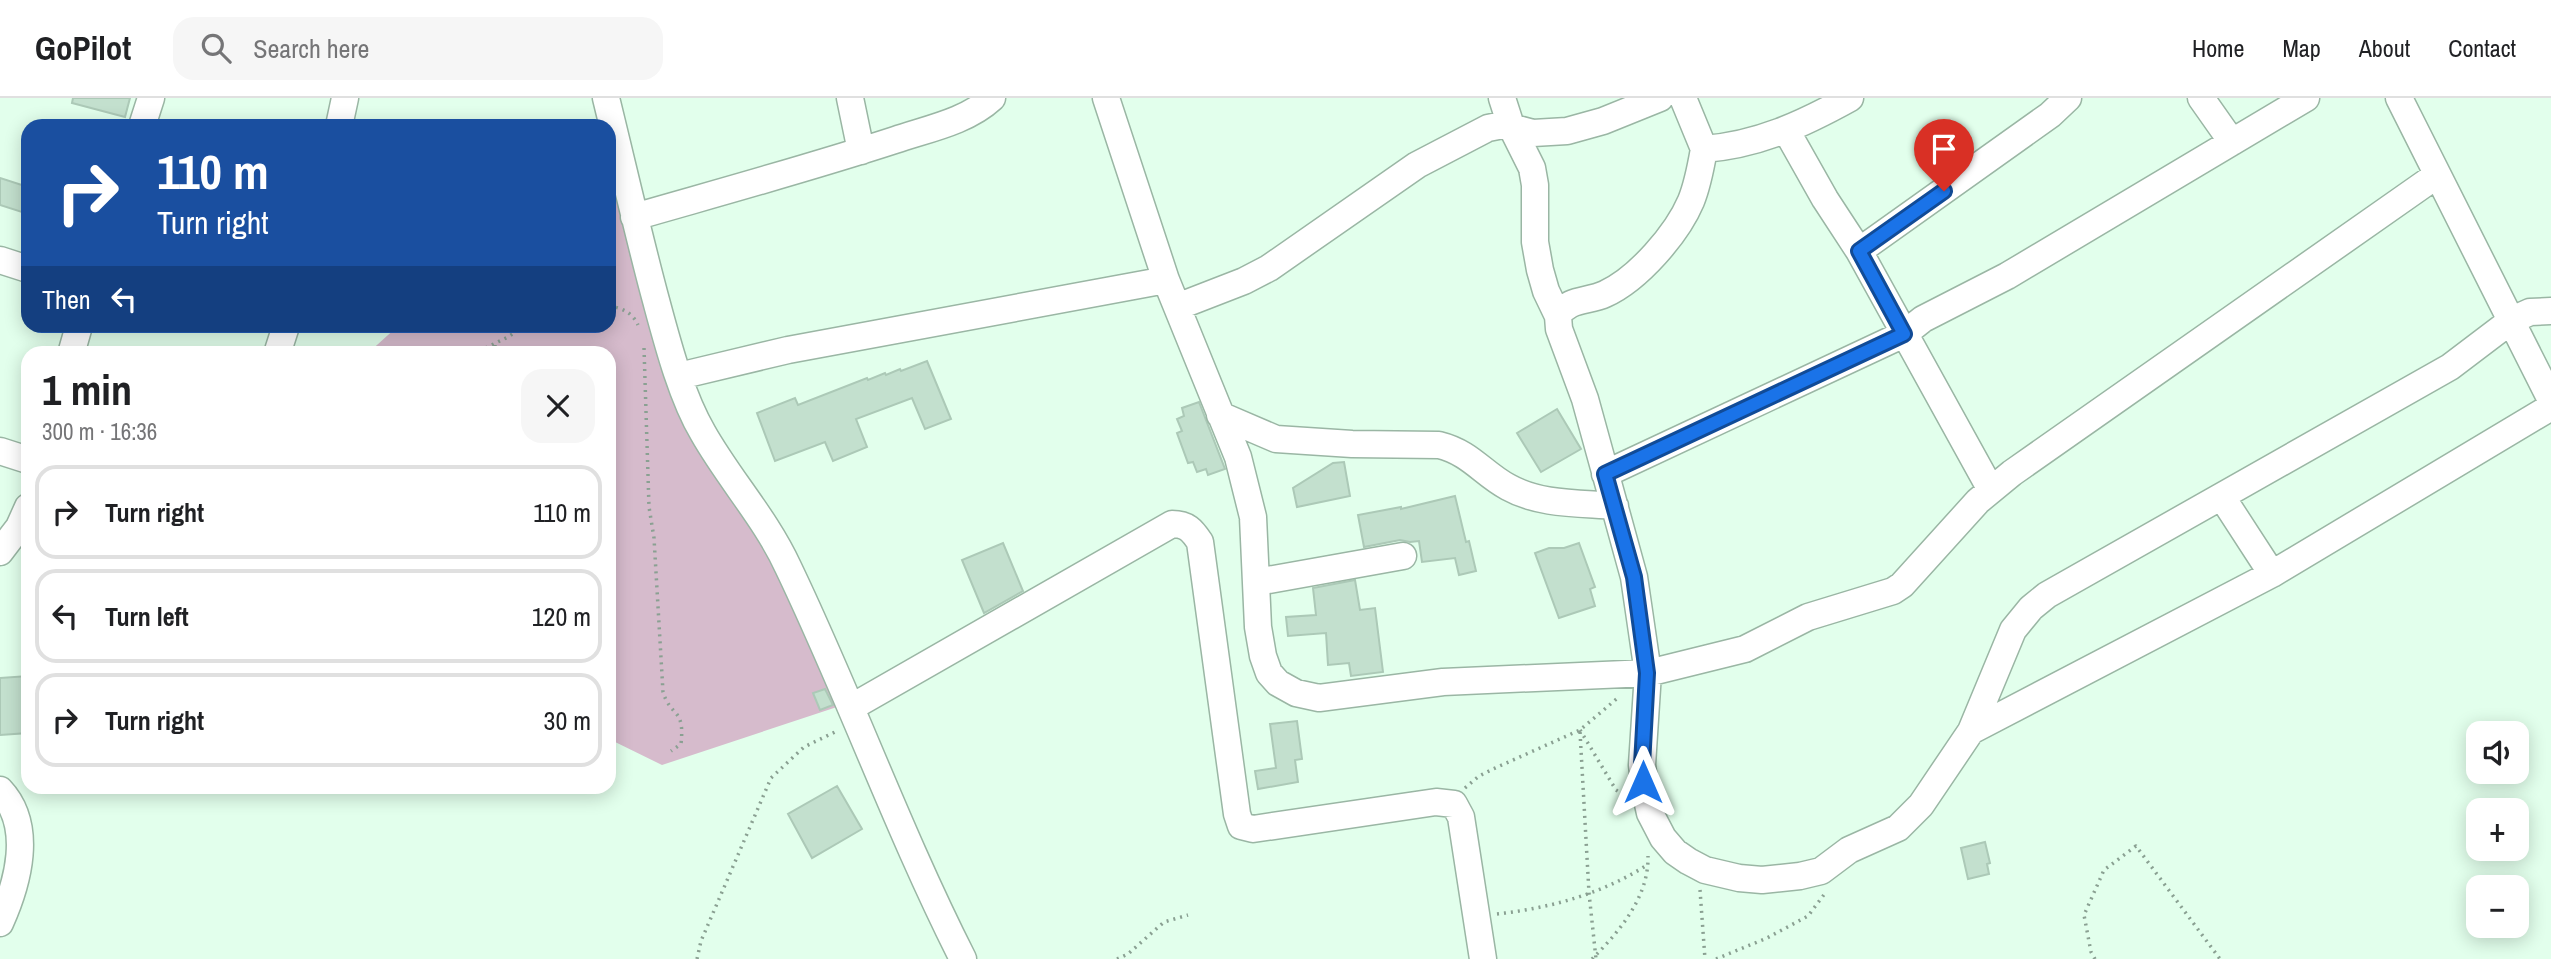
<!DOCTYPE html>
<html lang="en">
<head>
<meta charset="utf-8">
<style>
	body { margin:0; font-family:"Archivo Narrow",sans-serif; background:#f6f6f6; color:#202124; height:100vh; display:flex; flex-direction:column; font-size:26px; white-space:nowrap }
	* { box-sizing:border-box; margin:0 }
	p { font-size:23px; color:#757577 }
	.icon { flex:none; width:38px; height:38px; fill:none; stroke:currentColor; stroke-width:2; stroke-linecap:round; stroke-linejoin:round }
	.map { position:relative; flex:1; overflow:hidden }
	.sheet { position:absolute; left:21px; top:248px; width:595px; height:448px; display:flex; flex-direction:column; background:#fff; border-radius:21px; box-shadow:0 4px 18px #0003 }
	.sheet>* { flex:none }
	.banner { position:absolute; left:21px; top:21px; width:595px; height:214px; border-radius:21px; box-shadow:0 4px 18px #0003; background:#1a4fa0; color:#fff; overflow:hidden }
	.fabs { position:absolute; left:2466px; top:623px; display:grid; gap:14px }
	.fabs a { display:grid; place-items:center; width:63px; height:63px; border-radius:14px; background:#fff; box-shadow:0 4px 18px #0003; font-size:35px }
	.pin { position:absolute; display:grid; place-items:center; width:60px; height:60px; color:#fff; margin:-72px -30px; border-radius:50% 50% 50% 0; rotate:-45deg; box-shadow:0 0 7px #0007 }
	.pin .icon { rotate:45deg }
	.me { position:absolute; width:77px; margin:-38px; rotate:0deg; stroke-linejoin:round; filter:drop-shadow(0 0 5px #0008) }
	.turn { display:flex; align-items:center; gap:24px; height:147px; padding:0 21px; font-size:32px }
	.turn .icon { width:91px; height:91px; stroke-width:2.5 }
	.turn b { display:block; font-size:49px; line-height:60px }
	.then { display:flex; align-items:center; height:66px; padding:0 21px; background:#0003; gap:14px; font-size:26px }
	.round { display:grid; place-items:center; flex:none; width:74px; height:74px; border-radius:21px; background:#f6f6f6 }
	.headline { display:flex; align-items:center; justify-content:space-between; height:119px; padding:0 21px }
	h1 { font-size:42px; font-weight:700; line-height:52px }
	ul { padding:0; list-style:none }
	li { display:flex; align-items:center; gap:21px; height:94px; margin:0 14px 10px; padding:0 7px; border:4px solid #e0e0e0; border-radius:21px }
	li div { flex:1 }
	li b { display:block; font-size:26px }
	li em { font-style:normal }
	header { display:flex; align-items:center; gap:42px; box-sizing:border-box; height:98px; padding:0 35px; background:#fff; border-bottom:2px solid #e0e0e0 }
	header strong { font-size:33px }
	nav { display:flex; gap:38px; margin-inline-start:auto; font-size:24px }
	.search { width:490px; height:63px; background:#f6f6f6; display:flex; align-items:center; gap:18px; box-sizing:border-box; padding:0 24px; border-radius:21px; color:#757577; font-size:26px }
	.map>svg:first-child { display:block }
</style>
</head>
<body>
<header>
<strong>GoPilot</strong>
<div class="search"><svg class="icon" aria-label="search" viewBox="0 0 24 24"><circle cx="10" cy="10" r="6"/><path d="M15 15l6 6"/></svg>Search here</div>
<nav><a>Home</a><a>Map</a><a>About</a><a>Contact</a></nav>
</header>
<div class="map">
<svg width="2551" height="861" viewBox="0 0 2551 861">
	<rect width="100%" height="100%" fill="#e2ffec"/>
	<path fill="#d6bbcc" d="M616,71L683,319L782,467L840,608L662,667L609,641V256H367L398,228H609V72Z"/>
	<path fill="#c3e0ce" stroke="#acc9b7" stroke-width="2" d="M73,0H130L125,19L72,5Z
		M0,80L28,89V116L0,107Z
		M927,263L951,321L925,331L912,300L856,321L867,349L833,363L825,344L775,363L757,315L795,300L798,307L867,280L868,282L885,275L886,277L900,271L901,273Z
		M1199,304L1225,371L1208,377L1206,371L1197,374L1193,364L1188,365L1177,335L1182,333L1177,321L1184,318L1182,310Z
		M1557,311L1581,351L1541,374L1517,335Z
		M1344,364L1350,398L1297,409L1293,390L1333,365Z
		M1455,398L1466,444L1469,443L1476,473L1459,477L1455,460L1422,464L1419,443L1410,444L1400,442L1364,449L1358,417L1401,409V411Z
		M1003,445L1023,493L984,515L962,462Z
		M1579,445L1595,489L1590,491L1595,508L1559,520L1535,455L1549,450H1564Z
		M1355,482L1360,512L1375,510L1383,574L1351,578L1349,565L1328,567L1326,535L1288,538L1286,519L1316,517L1313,490Z
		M28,578V635L0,637V580Z
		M825,591L833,607L820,612L813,595Z
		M1297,623L1302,661L1295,662L1298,684L1258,691L1255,673L1276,670L1270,626Z
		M837,688L862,731L812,760L788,716Z
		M1985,744L1990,765L1987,766L1989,776L1968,781L1961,750Z"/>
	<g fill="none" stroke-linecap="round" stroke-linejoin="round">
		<defs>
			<path id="minor" d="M606,0C622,65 637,131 654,195C666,239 680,296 703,335C729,381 766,421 788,469C850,598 898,733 963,861
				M850,0L861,53
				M1106,0L1166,182L1238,359L1253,419L1258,529L1263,558L1269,575L1278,585L1296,595L1319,600L1443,584L1648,575L1745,551L1808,519L1893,493L1902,487L1978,403L2012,375L2437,77
				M1502,0L1511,28L1532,70L1535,87V144L1540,172L1546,193L1558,218
				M1683,0L1704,51C1758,47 1803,26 1850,0
				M2201,0L2232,44
				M2399,0L2551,302
				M142,28L151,0
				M339,28L345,0
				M1786,32L1825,101L1859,153L1991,392
				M1704,51C1701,68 1698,86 1691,103C1677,136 1638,181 1605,196C1588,204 1568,200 1558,218L1559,231L1585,301L1634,479L1648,575L1642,667L1646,697L1650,715L1663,740L1675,754L1688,763L1705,772L1739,780L1762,782L1800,778L1821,773L1849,752L1898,730L1921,707L1971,633L2013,532L2031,510L2047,497L2450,269L2512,222L2530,214L2551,213
				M634,119C721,94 809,70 895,42C927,31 966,24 992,0
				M1859,153L2050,17L2068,0
				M0,162L28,171
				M1177,209L1244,183L1269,170L1417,67L1488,30L1503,27L1533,35L1567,33L1603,23L1660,0
				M71,256L79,228
				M277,256L286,228
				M679,278L788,252L1166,182
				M1220,317L1276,341L1352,346L1439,347C1471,355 1482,375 1508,389C1540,407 1580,405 1615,408
				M0,353L28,362
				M1605,376L1904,236L1923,221L2007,178L2306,0
				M2222,399L2272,476
				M0,454L19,429L28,409
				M1257,484L1403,458
				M852,609L1172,426C1187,426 1192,432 1200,444L1237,716L1241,728L1253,731L1436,704L1454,706L1461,719L1483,861
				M1971,633L2272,476L2551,309
				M0,692C34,728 18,785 0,825"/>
		</defs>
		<use href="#minor" stroke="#9ab6a4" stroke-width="29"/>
		<path stroke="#8aa092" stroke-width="3.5" stroke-dasharray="2 5" stroke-linecap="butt" d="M609,208C622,210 632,214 638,227
			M644,250L649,409L654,440L663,594C671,620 685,609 681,646L671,653
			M473,256L508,239L524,228
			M495,256V245
			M1580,632L1616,692L1625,698
			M1580,634L1589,795L1596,861
			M1465,690L1479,678L1493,671L1580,632L1620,598
			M1700,792L1705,861
			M1497,816C1550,810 1602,796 1647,767
			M697,861L701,843L771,680L804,649L837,633
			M1117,861L1128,856L1164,824L1188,817
			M1592,861C1619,834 1649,799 1648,758
			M1716,861L1767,840L1808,818L1826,794
			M2095,861L2091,854L2084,817L2104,772L2136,748L2220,861"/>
		<use href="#minor" stroke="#fff" stroke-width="26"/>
	</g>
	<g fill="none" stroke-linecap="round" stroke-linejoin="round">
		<defs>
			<path id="route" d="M1643,684L1642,667L1647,575L1634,479L1605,376L1904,236L1859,153L1944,93"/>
		</defs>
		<use href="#route" stroke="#114b97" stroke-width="18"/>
		<use href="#route" stroke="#1a73e8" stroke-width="12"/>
	</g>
</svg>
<div class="fabs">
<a><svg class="icon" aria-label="sound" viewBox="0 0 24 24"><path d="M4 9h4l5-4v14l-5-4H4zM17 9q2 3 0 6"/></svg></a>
<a>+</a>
<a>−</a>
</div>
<div class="pin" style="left:1944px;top:93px;background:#d93025"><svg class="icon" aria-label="arrive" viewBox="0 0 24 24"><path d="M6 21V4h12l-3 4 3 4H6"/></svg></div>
<svg class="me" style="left:1643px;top:684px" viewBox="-20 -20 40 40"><path d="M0-17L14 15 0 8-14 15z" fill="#1a73e8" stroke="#fff" stroke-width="4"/></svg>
<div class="banner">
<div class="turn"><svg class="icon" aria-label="right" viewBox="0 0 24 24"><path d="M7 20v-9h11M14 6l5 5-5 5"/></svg><div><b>110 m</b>Turn right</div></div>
<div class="then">Then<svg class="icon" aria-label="left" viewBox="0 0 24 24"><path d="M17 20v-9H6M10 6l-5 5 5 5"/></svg></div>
</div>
<section class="sheet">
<div class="headline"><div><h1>1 min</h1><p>300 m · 16:36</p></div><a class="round"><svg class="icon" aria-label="close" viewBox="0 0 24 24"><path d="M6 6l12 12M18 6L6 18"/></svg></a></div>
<ul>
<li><svg class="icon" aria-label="right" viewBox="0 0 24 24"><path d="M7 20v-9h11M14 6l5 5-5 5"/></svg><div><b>Turn right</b></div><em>110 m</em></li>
<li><svg class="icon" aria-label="left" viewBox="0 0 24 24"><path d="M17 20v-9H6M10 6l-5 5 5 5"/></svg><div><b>Turn left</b></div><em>120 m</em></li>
<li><svg class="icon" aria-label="right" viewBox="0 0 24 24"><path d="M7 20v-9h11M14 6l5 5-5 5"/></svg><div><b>Turn right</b></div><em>30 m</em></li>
</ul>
</section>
</div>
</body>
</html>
